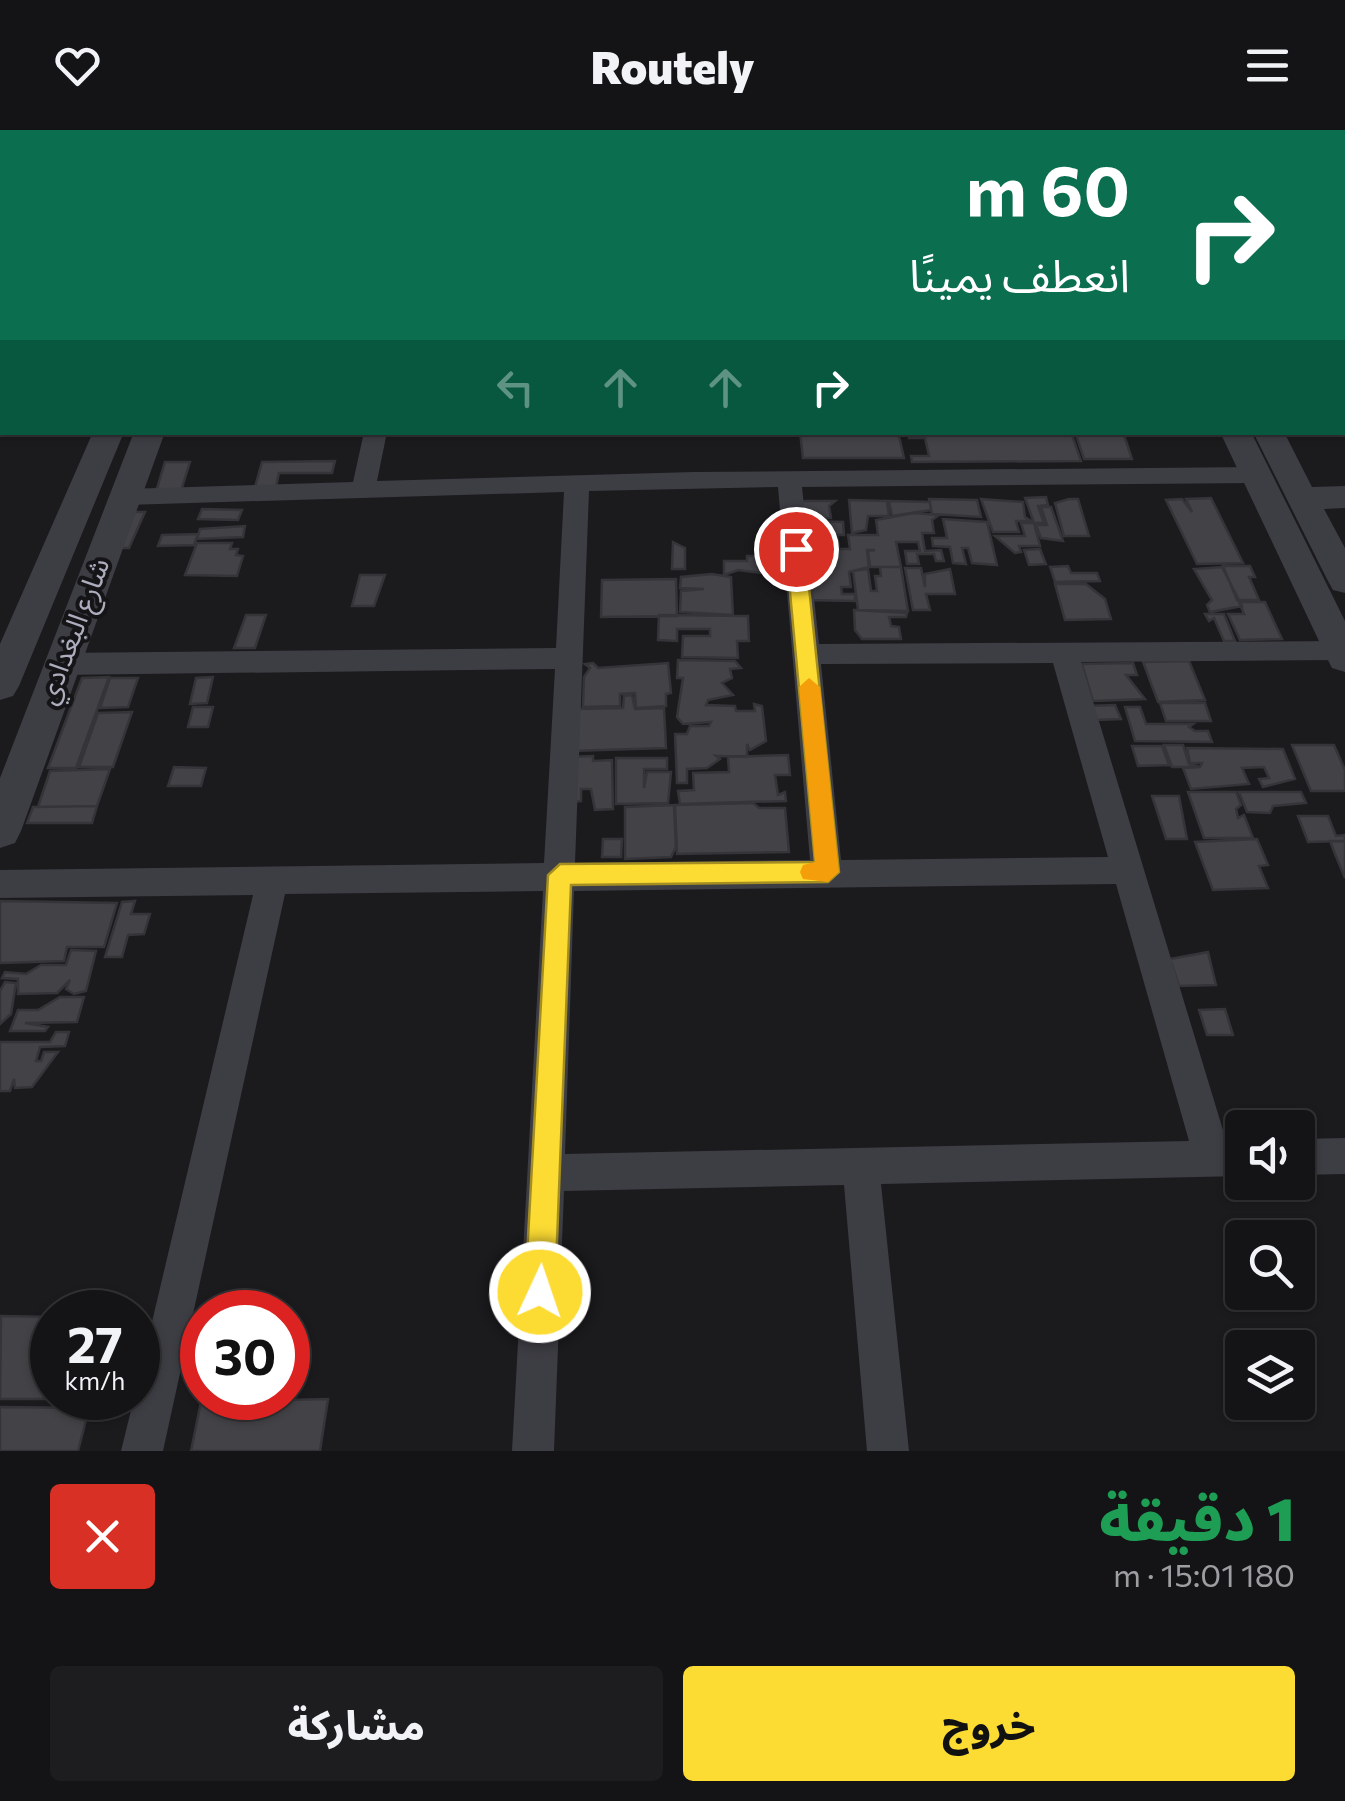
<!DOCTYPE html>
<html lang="ar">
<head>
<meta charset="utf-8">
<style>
	body { margin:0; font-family:Commissioner,"Noto Sans Arabic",sans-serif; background:#1d1d1f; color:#f1f3f6; direction:rtl; height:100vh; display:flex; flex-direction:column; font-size:38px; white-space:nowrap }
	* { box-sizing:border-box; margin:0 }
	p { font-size:32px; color:#9d9ea1 }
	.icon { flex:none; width:55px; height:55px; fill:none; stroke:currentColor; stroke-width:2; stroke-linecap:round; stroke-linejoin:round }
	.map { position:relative; height:1321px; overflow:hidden; direction:ltr }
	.drawer { display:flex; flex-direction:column; background:#141416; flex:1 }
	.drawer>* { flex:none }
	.guide { position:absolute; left:0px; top:0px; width:1345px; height:305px; box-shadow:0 2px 8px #0004,0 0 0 2px #333335; direction:rtl; background:#0b6e4f; color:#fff; overflow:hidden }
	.buttons { position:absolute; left:1225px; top:980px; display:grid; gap:20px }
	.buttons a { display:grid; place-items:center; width:90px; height:90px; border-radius:10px; background:#141416; box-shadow:0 2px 8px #0004,0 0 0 2px #333335; font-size:50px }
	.speed { position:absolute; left:30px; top:1160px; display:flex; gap:20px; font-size:50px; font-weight:700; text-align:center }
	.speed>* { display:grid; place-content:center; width:130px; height:130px; border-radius:50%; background:#141416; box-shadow:0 2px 8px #0004,0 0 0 2px #333335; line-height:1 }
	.speed small { font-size:25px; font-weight:400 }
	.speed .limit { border:15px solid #d22; background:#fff; color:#111 }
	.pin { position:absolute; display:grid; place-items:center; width:85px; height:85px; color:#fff; margin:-42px; border:5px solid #fff; border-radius:50%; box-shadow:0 2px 10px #0007 }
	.me { position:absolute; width:110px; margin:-55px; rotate:3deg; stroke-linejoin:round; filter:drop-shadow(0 0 8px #0008) }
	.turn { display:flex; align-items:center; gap:35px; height:210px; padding:0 50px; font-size:45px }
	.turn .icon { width:130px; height:130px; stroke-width:2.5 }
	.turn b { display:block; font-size:70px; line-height:85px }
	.lanes { display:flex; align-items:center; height:95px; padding:0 50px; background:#0003; justify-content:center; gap:50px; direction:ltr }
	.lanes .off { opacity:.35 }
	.round { display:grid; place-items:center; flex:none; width:105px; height:105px; border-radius:10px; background:#1d1d1f }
	.overview { display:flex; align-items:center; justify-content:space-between; height:170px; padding:0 50px }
	h1 { font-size:60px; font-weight:800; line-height:75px; color:#1e9e55 }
	.primary-button { display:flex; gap:20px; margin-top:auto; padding:20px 50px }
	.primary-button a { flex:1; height:115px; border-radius:10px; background:#fcdb33; color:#111; font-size:40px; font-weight:800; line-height:115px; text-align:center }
	.primary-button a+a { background:#1d1d1f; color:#f1f3f6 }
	header { display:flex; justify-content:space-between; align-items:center; height:130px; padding:0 50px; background:#141416; font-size:45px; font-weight:800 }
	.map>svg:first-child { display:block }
</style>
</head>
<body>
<header><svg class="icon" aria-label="menu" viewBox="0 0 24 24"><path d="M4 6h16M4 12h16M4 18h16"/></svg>Routely<svg class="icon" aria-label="heart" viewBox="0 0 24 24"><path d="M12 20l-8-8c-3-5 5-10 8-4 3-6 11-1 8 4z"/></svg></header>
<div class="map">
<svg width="1345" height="1321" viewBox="0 0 1345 1321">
	<rect width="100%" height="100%" fill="#1b1a1d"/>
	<path fill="#424247" stroke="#353439" stroke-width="2.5" d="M81,0H230L80,2Z
		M311,0H724V2H310Z
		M800,302H898L904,328H803Z
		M908,302H1071L1081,331L912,332L911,326H929L925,308H909Z
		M1075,302H1123L1132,329H1084Z
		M335,331L332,343H279L276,357H255L262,332Z
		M165,332H190L180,364L155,365Z
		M1046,367L1048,375L1038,376L1044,393H1034L1025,368Z
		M1211,368L1243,433L1197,434L1166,370L1182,369L1192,382L1186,369Z
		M929,369L977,370L981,387L932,384Z
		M981,369L1023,372L1025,387L1031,391H1016L1019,402H993Z
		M1069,369H1078L1089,406H1064L1055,373Z
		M849,370L887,371L889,386H868L866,400L852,403Z
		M804,371H835L829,376L831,388L796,389L798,373Z
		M889,371L930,372L931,380L892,386Z
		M1041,377H1051L1063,411L1041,408L1036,395H1047Z
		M202,379L242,380L238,390L198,389Z
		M134,382H145L129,418H118Z
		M913,383L939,385L932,390L934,403H922L925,421L941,420L944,431H936L934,424H917L919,434H907L905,421H920L918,412H896L901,437H870L868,421L875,420H867L869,437L849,442L851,457H841L842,464H855V471L803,470L798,419H850L848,405H878L876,390Z
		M943,389L987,392L997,435L972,433L968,418H962L966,434L953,433L950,417L933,416L932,408H947Z
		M811,391L843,392L844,405H812Z
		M1021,393H1034L1040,416H1019L1021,422L1015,423L995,406H1025Z
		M245,396L243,407L197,409L200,399Z
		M795,399H810L811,406L837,405L839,417H797Z
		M198,404L194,415L158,416L162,405Z
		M673,412L685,418V439H672Z
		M197,413H232L230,419H238L236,425L243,426L237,446L185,445Z
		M1040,419L1046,434L1029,435L1024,420Z
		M747,426H764L770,431L771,444L738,440L724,445V431H747Z
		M1068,436L1071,443H1097L1100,451L1055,452L1050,437Z
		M1223,436H1250L1255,447H1249L1259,470H1237Z
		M880,437H901L908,481L858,480L853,441L868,439L871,461H877L875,446H881Z
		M1222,437L1242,476L1210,482L1207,475L1212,470L1194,439Z
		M905,438H921L925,457V444L950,439L955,464H926L930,480H913Z
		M712,444L731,447L733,485L680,482L681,461L704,459L680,458L681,447Z
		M360,445H385L374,476H352Z
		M676,449L677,486L601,487L602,450Z
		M1055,454H1086L1105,469L1111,489L1065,490Z
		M1239,472H1265L1282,509L1240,510L1228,484H1244Z
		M854,480L907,483L906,487H889L891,496L899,497L901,509H862L855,500Z
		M1205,484H1224L1235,511H1224L1214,488L1209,491Z
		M246,485H266L255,518H234Z
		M659,485L748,486L749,511H737L738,528L682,527L683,506H710V499H677V511L658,510Z
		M678,530L735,531L741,538L730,539L732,548L722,553L733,565L708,570L706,575L735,576L736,581H755L754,574L762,576L766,611L750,620L747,614V627L716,626L720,629L707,638L687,639V653H677L675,604H687L690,596H709L711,592L683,594L677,587L683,548H677Z
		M1189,531L1205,570L1158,572L1143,532Z
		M593,533L598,538L668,533L671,563L666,564V576L636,578L635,563L620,564V576L583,577L584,547L590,538L585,534Z
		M1133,533L1137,545H1126L1145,569L1093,571L1082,534Z
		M109,547L76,638H48L82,548Z
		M213,547L207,573L190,574L196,548Z
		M110,548H138L128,577L100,578Z
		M632,565L635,579L664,578L666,618L571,621L572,579L623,578L624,566Z
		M1160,573H1205L1211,591H1166Z
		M1115,575L1121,589L1095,590L1089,576Z
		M193,577H213L208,597H188Z
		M1125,577H1140L1146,594H1193L1189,597L1195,601H1208L1212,612L1135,611Z
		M132,582L113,637H79L98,583Z
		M1164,615H1183L1189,634L1200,637H1172Z
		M1292,615H1334L1345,640V661H1311Z
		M1132,616H1162L1169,635L1138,636Z
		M1187,618L1283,619L1295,649L1263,657L1259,649L1269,648L1264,637L1242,638L1249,654L1191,659L1183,638L1200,637L1202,633H1190Z
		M788,625L790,645H775L778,665L785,662L786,671L680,674L678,661L694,660L693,643L729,642L728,627Z
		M593,626V631L612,630L613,679L595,680L591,659H581V671L568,672V627Z
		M616,628H667V639H644V658L647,642H671L668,673L616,674Z
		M174,637L206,638L201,656H168Z
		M110,639L97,676L38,677L50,641Z
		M1188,662H1236L1241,675L1236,679L1238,688L1244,685L1253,708H1204Z
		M1239,662H1301L1306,673L1273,676L1270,683L1247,682Z
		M1152,666H1179L1187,709H1166Z
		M753,673L759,678H785L789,722L677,724L675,675Z
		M674,675L676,717L671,727L625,729V677Z
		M97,676L92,693H27L33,677Z
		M1298,686H1328L1336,706L1345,705V711L1308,712Z
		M603,709H622L621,727H602Z
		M1257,709L1268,735L1259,736L1268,758L1213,760L1195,712Z
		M1330,711H1345V748L1335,724Z
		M0,771L117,773L104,817H67L64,831L0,833Z
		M135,771L131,784H150L144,804L128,805L122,827H105L122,772Z
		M71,820L96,821L86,861L74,864L66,859L70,850L57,863L18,864V849L2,848L5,842L26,844L41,835H66Z
		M1208,822L1216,855L1179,856L1170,829Z
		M5,852L16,853L11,884L0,894V861Z
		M60,867H84L77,892L25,893L48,897L45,901H10L18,880H38Z
		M1225,879L1233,905H1207L1199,880Z
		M56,902H69L65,916L40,917L36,931H41L44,922H58L32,957L15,958L14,949L10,961H0V912H50Z
		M1,1186L52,1187V1268L67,1269H0Z
		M328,1269L320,1321H191L201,1272Z
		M0,1277L89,1278L78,1321H0Z"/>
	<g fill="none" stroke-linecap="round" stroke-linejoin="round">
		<path fill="#3d3d44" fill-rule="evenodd" d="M723,0H741L742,2H725Z
			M1260,0H1345V7L1342,2Z
			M0,44L2,45V56H0Z
			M1342,81L1345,82V97L1342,96Z
			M2,85V100L0,101V86Z
			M0,149H2V161H0Z
			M364,302H387L377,351L694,342L1255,337L1267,345L1255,353L802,357L819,514L1345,511V529L1341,530L1081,532L1226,1010H1242V1046L881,1054L909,1321H867L844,1055L564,1061L554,1321H512L543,761L285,764L163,1321H121L134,1268H138V1251L253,765L0,768V740L544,733L555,539L59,545L45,534L59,523L556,518L564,362L125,375L113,367L125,359L353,352ZM778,357L810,730L575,733L589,361ZM1053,533L1108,727L841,730L821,534ZM1116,754L1189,1011L565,1024L574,761Z
			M1345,1008V1044L1298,1045V1009Z"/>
		<path fill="#3d3d44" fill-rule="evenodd" d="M1103,0H1127L1129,2H1105Z
			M93,302H124L19,556L13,566L0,570V514Z
			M134,302H165L21,701L15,713L0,718V648Z
			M1220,302H1251L1345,491V542L1332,538L1327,528Z
			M1253,302H1284L1312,357L1345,356V378L1324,379L1345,418V463L1333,460L1328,451Z"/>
	</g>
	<path fill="#fcdb33" stroke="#a48e21" stroke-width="2.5" d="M796,412L805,419L839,742L828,752L571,755L555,1162L551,1173L540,1177L530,1173L525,1162L548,745L560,734L815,732L786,419Z"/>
	<path fill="#f59e0b" d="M809,548L820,557L839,742L828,752L803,749L800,742L803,735L815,732L799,557Z"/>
	<g text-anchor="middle" stroke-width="8" stroke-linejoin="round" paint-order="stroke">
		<g font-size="28" fill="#acaebd" stroke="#151518">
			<text transform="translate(73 501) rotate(-69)" y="10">شارع البغدادي</text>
		</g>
	</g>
</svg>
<div class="buttons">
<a><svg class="icon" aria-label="sound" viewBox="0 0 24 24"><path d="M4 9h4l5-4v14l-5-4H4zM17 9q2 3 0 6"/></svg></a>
<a><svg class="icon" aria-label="search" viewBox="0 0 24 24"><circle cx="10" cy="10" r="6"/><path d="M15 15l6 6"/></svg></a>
<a><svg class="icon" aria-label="layers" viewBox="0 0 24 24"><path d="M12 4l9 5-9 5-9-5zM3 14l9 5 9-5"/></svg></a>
</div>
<div class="speed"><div>27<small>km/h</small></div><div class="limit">30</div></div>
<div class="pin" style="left:796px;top:419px;background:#d93025"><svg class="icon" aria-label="arrive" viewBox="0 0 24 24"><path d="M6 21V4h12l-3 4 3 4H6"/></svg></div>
<svg class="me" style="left:540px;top:1162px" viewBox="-20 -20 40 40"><circle r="17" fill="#fcdb33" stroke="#fff" stroke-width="3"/><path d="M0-11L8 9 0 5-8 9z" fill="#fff"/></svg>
<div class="guide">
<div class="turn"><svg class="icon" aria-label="right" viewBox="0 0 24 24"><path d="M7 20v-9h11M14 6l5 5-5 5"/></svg><div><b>60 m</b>انعطف يمينًا</div></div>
<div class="lanes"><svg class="icon off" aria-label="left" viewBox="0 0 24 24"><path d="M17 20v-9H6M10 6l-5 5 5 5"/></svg><svg class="icon off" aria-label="ahead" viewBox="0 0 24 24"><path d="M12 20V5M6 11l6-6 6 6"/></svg><svg class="icon off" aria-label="ahead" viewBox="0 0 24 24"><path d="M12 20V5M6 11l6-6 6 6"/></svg><svg class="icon" aria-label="right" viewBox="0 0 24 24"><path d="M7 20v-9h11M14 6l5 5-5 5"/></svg></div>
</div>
</div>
<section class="drawer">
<div class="overview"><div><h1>1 دقيقة</h1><p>180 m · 15:01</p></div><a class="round" style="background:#d93025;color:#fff"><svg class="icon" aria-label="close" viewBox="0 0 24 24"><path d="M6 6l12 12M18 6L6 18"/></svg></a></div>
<div class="primary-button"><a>خروج</a><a>مشاركة</a></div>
</section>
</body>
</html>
